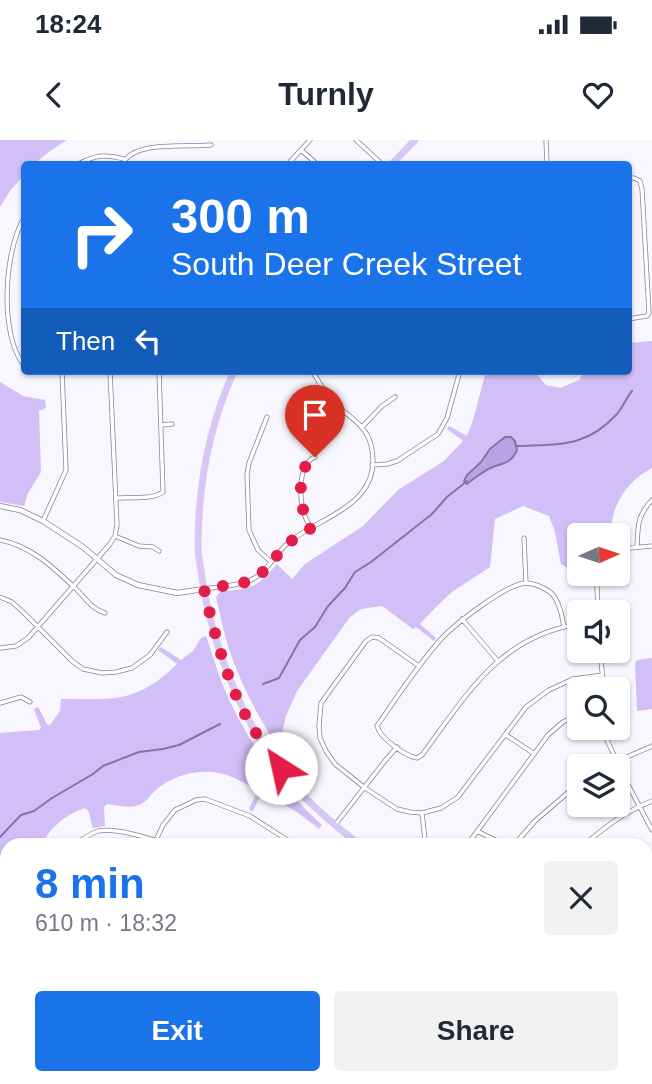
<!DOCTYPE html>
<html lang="en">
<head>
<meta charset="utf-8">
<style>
	body { margin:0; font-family:Arial,sans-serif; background:#f2f2f3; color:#1f2937; height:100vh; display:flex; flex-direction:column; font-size:26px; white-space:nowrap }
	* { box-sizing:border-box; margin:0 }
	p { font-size:23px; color:#747a83 }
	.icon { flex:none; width:38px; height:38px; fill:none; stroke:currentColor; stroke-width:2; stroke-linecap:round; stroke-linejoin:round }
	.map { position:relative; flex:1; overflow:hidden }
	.details { position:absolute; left:0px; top:698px; width:653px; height:247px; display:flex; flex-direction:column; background:#fff; border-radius:21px 21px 0 0; box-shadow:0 2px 5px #0004 }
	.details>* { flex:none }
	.guide { position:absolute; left:21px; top:21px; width:611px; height:214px; border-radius:7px; box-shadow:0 2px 5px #0004; background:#1a73e8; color:#fff; overflow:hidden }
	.needle { width:46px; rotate:87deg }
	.tools { position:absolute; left:567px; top:383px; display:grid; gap:14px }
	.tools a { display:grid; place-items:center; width:63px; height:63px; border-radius:7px; background:#fff; box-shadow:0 2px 5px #0004; font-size:35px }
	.pin { position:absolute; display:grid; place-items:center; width:60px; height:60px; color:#fff; margin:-72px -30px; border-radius:50% 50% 50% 0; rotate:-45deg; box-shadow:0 0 7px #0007 }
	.pin .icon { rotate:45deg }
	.me { position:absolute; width:77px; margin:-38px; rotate:325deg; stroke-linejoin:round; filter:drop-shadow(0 0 5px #0008) }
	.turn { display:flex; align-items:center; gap:24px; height:147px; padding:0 35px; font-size:32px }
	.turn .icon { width:91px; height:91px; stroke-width:2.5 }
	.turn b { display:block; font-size:49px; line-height:60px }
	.then { display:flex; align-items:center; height:66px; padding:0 35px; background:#0003; gap:14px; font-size:26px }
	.round { display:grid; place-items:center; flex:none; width:74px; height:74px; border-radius:7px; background:#f2f2f3 }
	.overview { display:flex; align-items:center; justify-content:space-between; height:119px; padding:0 35px }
	h1 { font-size:42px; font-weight:700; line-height:52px; color:#1a73e8 }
	.cta { display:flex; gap:14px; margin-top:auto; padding:14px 35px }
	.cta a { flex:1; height:80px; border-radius:7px; background:#1a73e8; color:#fff; font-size:28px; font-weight:700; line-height:80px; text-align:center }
	.cta a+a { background:#f2f2f3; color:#1f2937 }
	.status { display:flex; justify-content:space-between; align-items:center; height:49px; padding:0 35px; background:#fff; direction:ltr }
	.status svg { height:19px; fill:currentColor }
	header { display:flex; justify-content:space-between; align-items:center; height:91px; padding:0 35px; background:#fff; font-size:32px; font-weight:700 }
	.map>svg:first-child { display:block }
</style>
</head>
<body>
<div class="status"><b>18:24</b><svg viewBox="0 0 49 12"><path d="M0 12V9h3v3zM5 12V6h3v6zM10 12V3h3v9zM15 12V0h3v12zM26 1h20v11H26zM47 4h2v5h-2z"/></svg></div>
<header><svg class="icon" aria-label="back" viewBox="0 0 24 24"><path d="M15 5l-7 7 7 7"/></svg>Turnly<svg class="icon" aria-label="heart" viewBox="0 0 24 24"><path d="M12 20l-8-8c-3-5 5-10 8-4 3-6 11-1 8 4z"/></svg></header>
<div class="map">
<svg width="652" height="944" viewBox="0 0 652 944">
	<rect width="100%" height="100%" fill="#f8f6fe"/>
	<path fill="#d2bff7" d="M0,0H67L50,11L34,24H24V35L10,51L0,67Z
		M652,201V328C627,341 609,367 612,395L579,396V434H595L592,442L561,424L555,392L549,376L523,366L495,379L490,427L452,452L437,466L420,484L436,498L434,501L416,487L413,489L382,466L361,469L350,477L297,551L286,576L282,593L274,601C255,571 239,540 228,506C223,490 220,473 216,457L220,452C252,448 255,449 277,424L292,439L305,424L363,386L398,350L444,321L463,301L447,289L449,286L467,296L474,277L486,231H534L546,245L560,248L579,240L585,231H628V203Z
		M0,242L23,256L45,260L46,268L39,271L41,332L28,353L24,366L0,362Z
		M206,496C212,513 217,531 224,548C246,600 280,647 322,685L319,689L297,672L263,652L252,672L249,669L258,650C247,645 235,637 223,634C200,628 173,635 156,650C148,657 146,664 135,666C126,668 116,665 107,664L104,667L105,686L93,688L88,670L84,668C64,676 52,686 41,705H7V746L0,756V593L39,590L41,588L34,569L38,567L47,584L50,585L60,571L61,559C114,559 136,564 177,524L158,510L161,507L181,520L193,511L201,498Z
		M652,518V569L637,571L635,523L637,520Z"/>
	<path fill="#b9a2e3" stroke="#8575a4" stroke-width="2" d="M505,297H511L515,301L517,310C510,324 506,322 493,327C484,330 475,338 467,344L464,341L467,335L481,322L490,309Z"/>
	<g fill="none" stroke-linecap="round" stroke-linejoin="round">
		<path stroke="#8575a4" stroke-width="2" d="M516,306C559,304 586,308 617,274C623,267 626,258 632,251
			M263,544L279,538L300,500L315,487L328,466L345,448L355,432L371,422L432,374L447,357L467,341
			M0,697L21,675L34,671L52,658L93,634L103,626L139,612L163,609L179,605L220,584"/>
		<defs>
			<path id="minor" d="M356,0L382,24
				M546,0L547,24
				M301,10L317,24
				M78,24C96,15 104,14 124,19
				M123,24C133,0 186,8 211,5
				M288,24L310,0
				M628,38H634L640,41L642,49L649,173L647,176L628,179
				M24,78C3,114 0,197 24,225
				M267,277L249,323L247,334L249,390L258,410L271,422
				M161,285L172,284
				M362,287L382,266L395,257
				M372,325L387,324L397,321L438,294L447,278L460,231
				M117,358C131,357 152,360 163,352L159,231
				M43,381L66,330L62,231
				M311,388C308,383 305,378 304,373C299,357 298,324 315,317
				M115,396L139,406L153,407L159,411
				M524,398L526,443
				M0,400C31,406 53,427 75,448C85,457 91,469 105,473
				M637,407C638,386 637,376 652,360
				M618,414L630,408L652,406
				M204,449C218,447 233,446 246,442C266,436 274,414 289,402C323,375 385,364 371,305C366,284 347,276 333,262C325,254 319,241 312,231
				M0,457L12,462L24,473L72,521L83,529L102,533L116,532L132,528L150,515L167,492
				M598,472L597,446L600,434
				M462,479L497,520
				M564,487C562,476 560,465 554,456C548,449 535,443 525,443C505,445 455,484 441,499C417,526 397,557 377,586C380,598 405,616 417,618L422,615C466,556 499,496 579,484
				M0,508L16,506L28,498L110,404L115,396L117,385L110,231
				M600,511L604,550
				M419,526L379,498L372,497L366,501L321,563L319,586L320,598L326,611L335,624L365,648L397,669L410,672L422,673L441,668L458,657L526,567L549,550L573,539L602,535
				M0,563L21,557L30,562
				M607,588V600L624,637L652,690
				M506,595L533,613
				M580,621L583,626
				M606,626L652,606
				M422,673L425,700
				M335,685L384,622L397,607
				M477,691L505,705
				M156,700L163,685L175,670L196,660L205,659L250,676L295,705
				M74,705C82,700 89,694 98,691C116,687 152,699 169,705
				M467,705L548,595L563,582L579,574
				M514,705L535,681L579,643
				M584,705C605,687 626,671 652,661
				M646,721L652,717
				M646,785L652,779
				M0,823L7,820
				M646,842L652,840
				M0,892L7,886
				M122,938L129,944
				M33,944L40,938
				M169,944L170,938
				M243,944L247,938"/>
			<path id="tertiary" d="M0,366L20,370L43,381L83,407L116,435L138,445L177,453L204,449
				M646,923L652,914
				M337,938L344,944
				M630,944L635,938"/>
			<path id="secondary" d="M293,944L298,938"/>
			<path id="primary" d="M392,24L415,0
				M234,231C209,286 198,347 198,407C198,417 201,428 202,438C213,510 247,596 297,649C316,670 338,688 360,705
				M646,914L652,919"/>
		</defs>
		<use href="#minor" stroke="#888294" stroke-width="5"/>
		<use href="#tertiary" stroke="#888294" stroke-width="6"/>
		<use href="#secondary" stroke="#888294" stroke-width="7"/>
		<use href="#primary" stroke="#d3d3d4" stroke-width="7"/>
		<use href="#minor" stroke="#fff" stroke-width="3.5"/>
		<use href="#tertiary" stroke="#fff" stroke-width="4.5"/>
		<use href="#secondary" stroke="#fff" stroke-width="5"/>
		<use href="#primary" stroke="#d9c5fb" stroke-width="5"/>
	</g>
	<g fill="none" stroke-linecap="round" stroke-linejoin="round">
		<path stroke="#e11d48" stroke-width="12" stroke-dasharray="0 21.6" d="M281,628C269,612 257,596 247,578C226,539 214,492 204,449L247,442L260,435L288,403L311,388C308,383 305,378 304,373C299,357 298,324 315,317"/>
	</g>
</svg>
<div class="tools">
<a><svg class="needle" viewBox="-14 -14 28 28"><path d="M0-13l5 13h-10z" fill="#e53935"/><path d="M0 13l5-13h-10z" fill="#747a83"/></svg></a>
<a><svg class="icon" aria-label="sound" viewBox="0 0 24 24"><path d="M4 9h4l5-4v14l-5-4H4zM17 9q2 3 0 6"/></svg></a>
<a><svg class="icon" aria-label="search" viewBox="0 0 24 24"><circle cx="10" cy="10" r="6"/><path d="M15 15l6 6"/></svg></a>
<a><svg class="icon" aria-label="layers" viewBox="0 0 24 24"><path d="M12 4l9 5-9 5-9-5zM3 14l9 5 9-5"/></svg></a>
</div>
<div class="pin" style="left:315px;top:317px;background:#d93025"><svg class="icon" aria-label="arrive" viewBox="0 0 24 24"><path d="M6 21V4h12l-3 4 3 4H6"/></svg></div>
<svg class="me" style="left:281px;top:628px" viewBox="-20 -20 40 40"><circle r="19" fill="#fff"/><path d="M0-13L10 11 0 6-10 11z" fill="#e11d48"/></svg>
<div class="guide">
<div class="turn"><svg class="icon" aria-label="right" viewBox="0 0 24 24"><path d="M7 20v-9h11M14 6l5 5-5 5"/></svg><div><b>300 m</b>South Deer Creek Street</div></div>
<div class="then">Then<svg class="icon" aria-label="left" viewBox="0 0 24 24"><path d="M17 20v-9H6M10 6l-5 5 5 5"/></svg></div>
</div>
<section class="details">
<div class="overview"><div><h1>8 min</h1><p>610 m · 18:32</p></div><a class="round"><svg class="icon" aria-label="close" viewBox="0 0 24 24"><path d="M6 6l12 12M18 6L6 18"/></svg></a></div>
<div class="cta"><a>Exit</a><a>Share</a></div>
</section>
</div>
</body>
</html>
